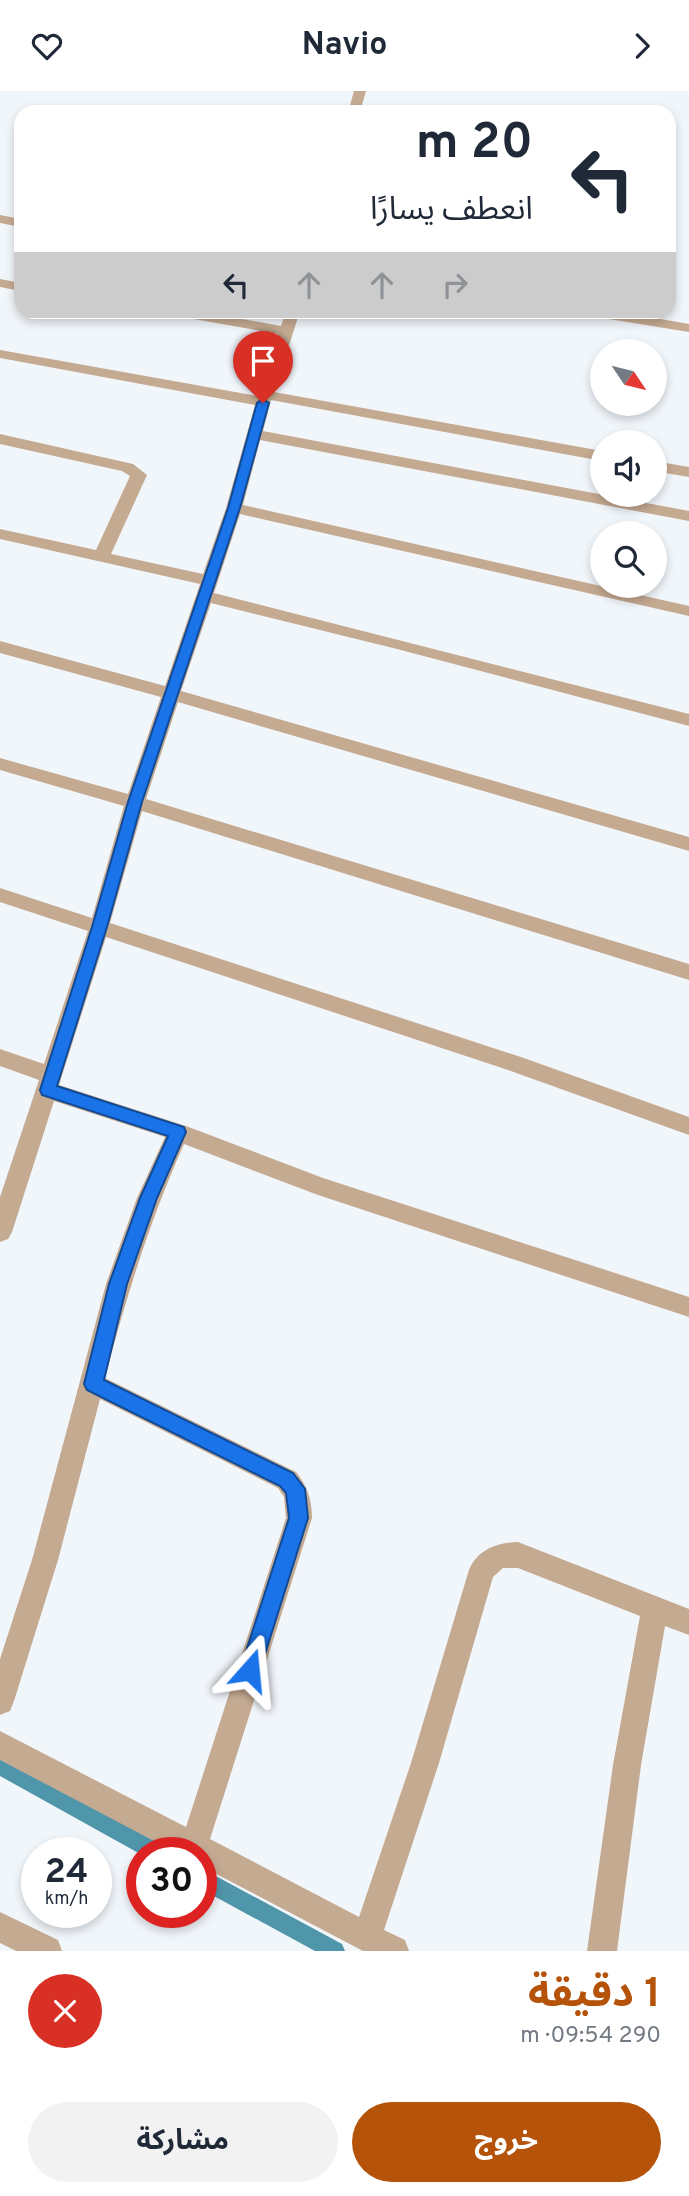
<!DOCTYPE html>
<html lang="ar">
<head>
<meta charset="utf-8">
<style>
	body { margin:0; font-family:Overpass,"Noto Sans Arabic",sans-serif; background:#f2f2f3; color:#1f2937; direction:rtl; height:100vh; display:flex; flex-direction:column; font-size:26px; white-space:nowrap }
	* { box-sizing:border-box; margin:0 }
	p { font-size:23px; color:#747a83 }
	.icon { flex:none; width:38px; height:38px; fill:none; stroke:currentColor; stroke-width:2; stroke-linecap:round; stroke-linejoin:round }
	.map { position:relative; height:1860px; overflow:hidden; direction:ltr }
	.details { display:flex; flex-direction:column; background:#fff; flex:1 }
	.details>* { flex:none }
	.hud { position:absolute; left:14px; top:14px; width:662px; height:214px; border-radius:21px; box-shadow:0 4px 10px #0003; direction:rtl; background:#fff; color:#1f2937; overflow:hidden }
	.needle { width:46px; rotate:125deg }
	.tools { position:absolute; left:590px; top:248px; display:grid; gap:14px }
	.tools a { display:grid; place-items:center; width:77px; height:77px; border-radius:50%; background:#fff; box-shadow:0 4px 10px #0003; font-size:35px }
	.speed { position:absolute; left:21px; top:1746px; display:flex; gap:14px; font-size:35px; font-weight:700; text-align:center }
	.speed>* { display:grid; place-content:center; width:91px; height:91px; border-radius:50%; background:#fff; box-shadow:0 4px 10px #0003; line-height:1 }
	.speed small { font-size:18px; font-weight:400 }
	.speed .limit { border:10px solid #d22; background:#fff; color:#111 }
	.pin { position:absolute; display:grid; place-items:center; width:60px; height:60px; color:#fff; margin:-72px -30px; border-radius:50% 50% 50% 0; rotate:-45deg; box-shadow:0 0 7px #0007 }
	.pin .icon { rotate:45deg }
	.me { position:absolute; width:77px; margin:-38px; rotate:18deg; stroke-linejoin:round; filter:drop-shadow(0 0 5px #0008) }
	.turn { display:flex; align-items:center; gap:24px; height:147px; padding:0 28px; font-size:32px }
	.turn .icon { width:91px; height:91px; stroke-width:2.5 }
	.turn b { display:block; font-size:49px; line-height:60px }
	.lanes { display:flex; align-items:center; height:66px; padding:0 28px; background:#0003; justify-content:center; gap:35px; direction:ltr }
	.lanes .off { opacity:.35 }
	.round { display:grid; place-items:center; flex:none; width:74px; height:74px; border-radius:37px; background:#f2f2f3 }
	.overview { display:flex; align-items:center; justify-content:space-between; height:119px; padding:0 28px }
	h1 { font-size:42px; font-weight:700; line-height:52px; color:#b45309 }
	.action { display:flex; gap:14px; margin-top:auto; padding:14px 28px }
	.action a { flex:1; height:80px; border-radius:42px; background:#b45309; color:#fff; font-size:28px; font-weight:700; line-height:80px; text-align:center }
	.action a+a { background:#f2f2f3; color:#1f2937 }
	header { display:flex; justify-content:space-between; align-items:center; height:91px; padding:0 28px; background:#fff; font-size:32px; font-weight:700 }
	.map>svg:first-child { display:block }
</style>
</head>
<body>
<header><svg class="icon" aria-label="forward" viewBox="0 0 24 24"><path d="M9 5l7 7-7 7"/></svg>Navio<svg class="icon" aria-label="heart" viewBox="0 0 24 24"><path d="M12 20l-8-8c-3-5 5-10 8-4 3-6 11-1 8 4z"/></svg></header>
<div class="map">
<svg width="689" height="1860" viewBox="0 0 689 1860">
	<rect width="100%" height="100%" fill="#f1f6fb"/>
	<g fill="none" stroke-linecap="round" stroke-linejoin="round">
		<path fill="#5096ab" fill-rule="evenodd" d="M0,1666L164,1755L167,1762H142V1764L0,1685Z
			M201,1777L342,1853L345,1860H315L201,1798Z"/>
		<path fill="#c5aa92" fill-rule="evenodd" d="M354,0H366L360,21H348Z
			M0,124L21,128V136L0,132Z
			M0,188L21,192V200L0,196Z
			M164,220H199L281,235L286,220H300L274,301L602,360V370L271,309L263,340L689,420V430L260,349L243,414L689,515V525L240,423L214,502L689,623V635L397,558L211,512L181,600L689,746V760L178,611L146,708L689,873V889L142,720L110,832L521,966L689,1026V1044L505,978L106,846L59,994L186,1035L323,1087L689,1206V1226L318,1104L184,1053C150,1129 126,1206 105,1287L296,1381C307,1394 312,1409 312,1427L210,1748L359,1826L411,1672L469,1479C477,1459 497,1451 518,1451L689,1518V1544L665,1535L641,1674L617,1860H587L613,1674L640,1525L518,1477H503L493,1486L439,1672L384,1839L405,1849L409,1860H363L201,1775V1762H177L0,1669V1640L186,1736L286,1427L284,1406L278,1397L100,1308L58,1469L14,1610L10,1620L0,1624V1568L32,1469L106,1193L137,1107L165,1046L54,1010L12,1141L8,1148L0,1151V1106L39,989L0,975V958L44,973L88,840L0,811V797L92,827L124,715L0,679V667L128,703L161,606L0,562V550L165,595L200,493L0,448V438L96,459L130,385L122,380L0,353V343L133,373L147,384L111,463L203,483L226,417L255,314L0,267V259L257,305L278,243L171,224Z
			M577,220H614L689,233V241L584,224Z
			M654,370L689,376V386L654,380Z
			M0,1821L58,1849L62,1860H16L0,1852Z"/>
	</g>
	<path fill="#1a73e8" stroke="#114b97" stroke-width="2" d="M263,308L269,312L240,417L142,711L107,836L57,995L184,1036L186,1041L157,1107L127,1193L104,1289L293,1382L305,1398L308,1427L260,1579L257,1587L250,1590L243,1587L240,1579L289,1427L286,1402L280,1395L87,1299L84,1293L109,1193L140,1107L168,1045L42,1004L40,999L92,836L128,711L228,417L257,312Z"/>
</svg>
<div class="tools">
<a><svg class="needle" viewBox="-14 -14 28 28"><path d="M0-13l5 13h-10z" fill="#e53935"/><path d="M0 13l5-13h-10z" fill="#747a83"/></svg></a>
<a><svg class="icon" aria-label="sound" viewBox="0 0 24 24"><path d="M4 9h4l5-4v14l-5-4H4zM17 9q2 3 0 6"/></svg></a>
<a><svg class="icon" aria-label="search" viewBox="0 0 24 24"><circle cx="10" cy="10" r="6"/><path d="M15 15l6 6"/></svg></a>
</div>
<div class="speed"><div>24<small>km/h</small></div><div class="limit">30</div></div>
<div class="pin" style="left:263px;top:312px;background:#d93025"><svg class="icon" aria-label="arrive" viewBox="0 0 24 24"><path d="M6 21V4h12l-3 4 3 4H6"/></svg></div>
<svg class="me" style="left:250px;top:1579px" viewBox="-20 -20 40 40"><path d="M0-17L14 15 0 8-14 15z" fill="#1a73e8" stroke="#fff" stroke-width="4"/></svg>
<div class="hud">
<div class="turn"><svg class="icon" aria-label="left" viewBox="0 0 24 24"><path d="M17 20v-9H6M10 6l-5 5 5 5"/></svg><div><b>20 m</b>انعطف يسارًا</div></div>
<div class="lanes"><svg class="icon" aria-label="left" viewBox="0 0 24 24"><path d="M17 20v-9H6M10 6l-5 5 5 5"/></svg><svg class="icon off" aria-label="ahead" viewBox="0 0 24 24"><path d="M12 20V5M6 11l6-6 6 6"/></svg><svg class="icon off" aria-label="ahead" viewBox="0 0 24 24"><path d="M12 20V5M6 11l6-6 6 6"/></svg><svg class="icon off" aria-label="right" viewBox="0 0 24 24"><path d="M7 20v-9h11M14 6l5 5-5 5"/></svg></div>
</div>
</div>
<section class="details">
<div class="overview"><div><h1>1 دقيقة</h1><p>290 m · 09:54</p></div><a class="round" style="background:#d93025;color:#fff"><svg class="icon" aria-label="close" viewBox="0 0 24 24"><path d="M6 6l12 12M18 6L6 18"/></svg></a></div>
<div class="action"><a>خروج</a><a>مشاركة</a></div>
</section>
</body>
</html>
